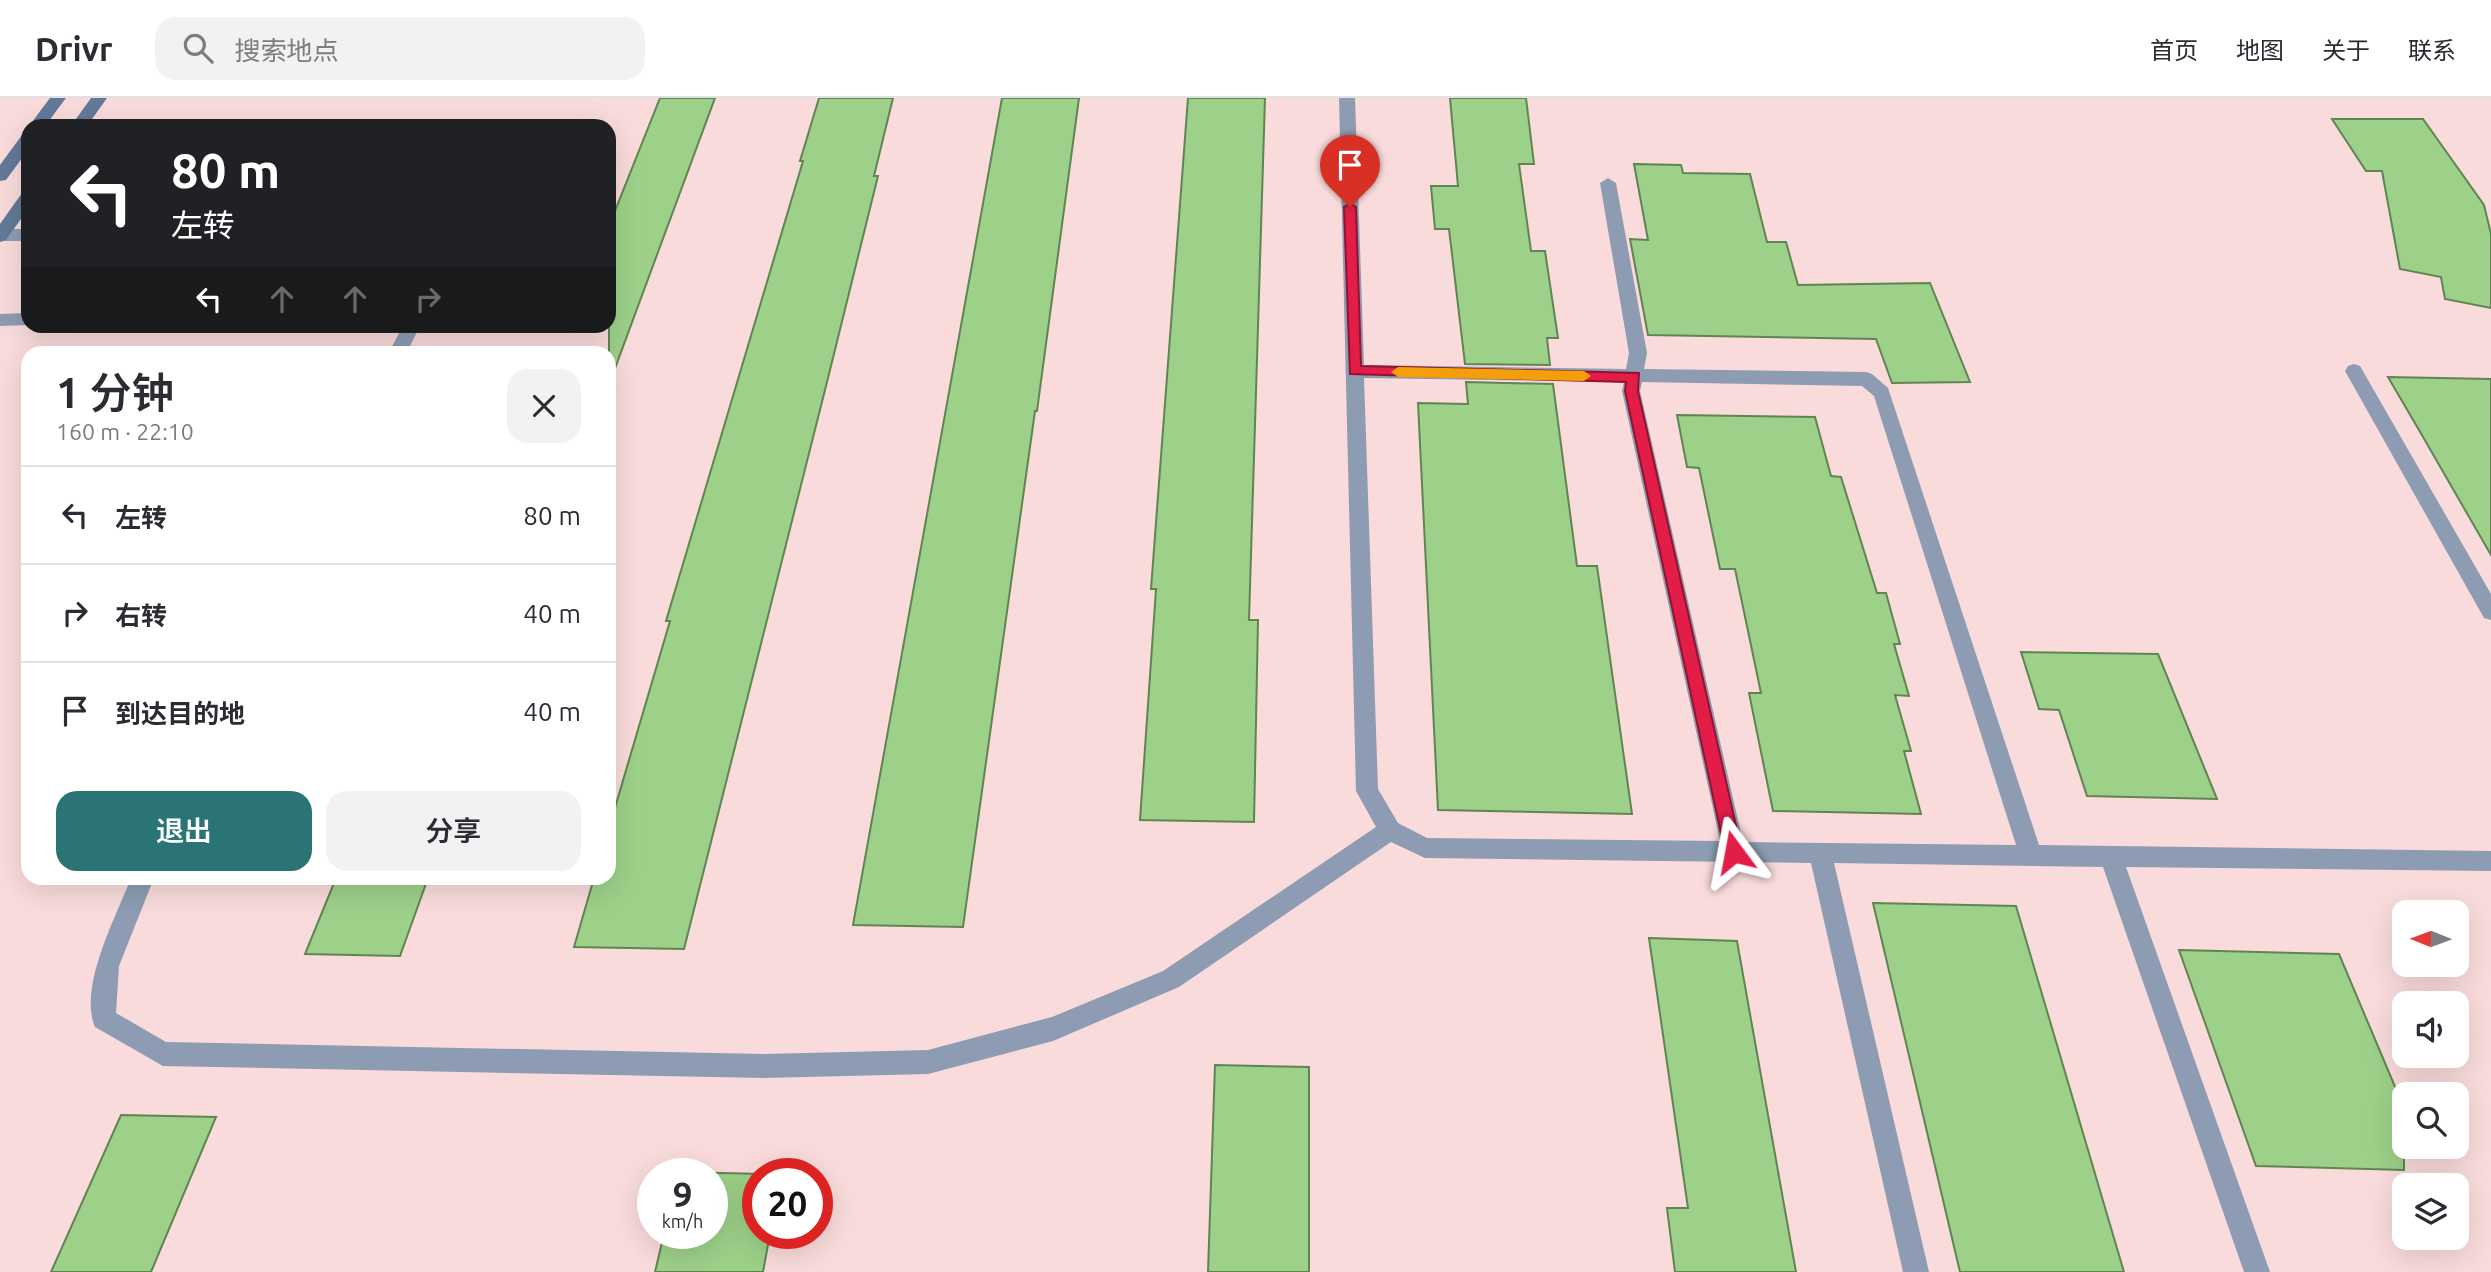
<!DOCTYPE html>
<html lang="zh">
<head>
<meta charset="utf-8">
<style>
	body { margin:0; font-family:Ubuntu,"Noto Sans SC",sans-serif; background:#f2f2f3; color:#2b2b33; height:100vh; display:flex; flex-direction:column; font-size:26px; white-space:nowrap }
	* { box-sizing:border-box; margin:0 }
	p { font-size:23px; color:#7c7c81 }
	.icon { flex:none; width:38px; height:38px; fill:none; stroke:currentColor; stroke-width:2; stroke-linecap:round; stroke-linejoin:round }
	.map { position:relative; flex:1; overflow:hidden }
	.panel { position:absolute; left:21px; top:248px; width:595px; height:539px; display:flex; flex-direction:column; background:#fff; border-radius:21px; box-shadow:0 7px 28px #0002 }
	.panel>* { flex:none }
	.top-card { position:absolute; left:21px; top:21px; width:595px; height:214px; border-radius:21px; box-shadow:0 7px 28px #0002; background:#202124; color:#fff; overflow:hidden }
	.needle { width:46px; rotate:271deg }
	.buttons { position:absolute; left:2392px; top:802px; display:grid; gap:14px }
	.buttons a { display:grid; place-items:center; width:77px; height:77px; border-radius:14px; background:#fff; box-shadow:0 7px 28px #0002; font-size:35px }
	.speed { position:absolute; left:637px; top:1060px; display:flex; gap:14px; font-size:35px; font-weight:700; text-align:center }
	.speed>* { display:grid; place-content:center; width:91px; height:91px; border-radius:50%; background:#fff; box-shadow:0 7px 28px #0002; line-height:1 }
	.speed small { font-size:18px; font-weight:400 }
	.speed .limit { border:10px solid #d22; background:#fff; color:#111 }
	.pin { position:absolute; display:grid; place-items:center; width:60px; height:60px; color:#fff; margin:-72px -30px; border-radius:50% 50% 50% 0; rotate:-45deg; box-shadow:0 0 7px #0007 }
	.pin .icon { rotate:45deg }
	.me { position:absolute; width:77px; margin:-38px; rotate:347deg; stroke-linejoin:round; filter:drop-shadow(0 0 5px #0008) }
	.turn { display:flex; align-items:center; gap:24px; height:147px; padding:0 35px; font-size:32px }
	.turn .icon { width:91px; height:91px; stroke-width:2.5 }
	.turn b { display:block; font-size:49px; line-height:60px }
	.lanes { display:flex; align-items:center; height:66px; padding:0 35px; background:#0003; justify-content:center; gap:35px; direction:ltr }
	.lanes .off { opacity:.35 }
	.round { display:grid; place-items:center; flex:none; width:74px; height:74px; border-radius:21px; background:#f2f2f3 }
	.headline { display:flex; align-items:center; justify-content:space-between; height:119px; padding:0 35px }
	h1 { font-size:42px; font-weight:600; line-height:52px }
	.primary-button { display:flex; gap:14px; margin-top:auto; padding:14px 35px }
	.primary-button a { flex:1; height:80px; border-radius:21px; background:#2a7476; color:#fff; font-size:28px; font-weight:600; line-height:80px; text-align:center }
	.primary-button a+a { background:#f2f2f3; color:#2b2b33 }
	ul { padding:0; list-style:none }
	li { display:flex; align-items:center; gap:21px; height:98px; padding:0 35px; border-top:2px solid #e1e1e2 }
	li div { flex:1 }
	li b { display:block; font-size:26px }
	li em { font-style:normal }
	header { display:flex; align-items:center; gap:42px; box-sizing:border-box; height:98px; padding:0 35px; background:#fff; border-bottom:2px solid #e1e1e2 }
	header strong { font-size:33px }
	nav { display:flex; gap:38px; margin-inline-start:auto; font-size:24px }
	.search { width:490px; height:63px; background:#f2f2f3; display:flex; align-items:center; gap:18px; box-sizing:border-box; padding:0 24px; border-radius:21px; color:#7c7c81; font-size:26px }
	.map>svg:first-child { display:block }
</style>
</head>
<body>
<header>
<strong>Drivr</strong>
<div class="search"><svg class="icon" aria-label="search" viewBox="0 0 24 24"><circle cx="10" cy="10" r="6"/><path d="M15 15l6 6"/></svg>搜索地点</div>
<nav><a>首页</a><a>地图</a><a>关于</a><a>联系</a></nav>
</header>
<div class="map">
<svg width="2491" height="1174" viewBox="0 0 2491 1174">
	<rect width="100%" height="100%" fill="#f9dbdb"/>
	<path fill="#9dd089" stroke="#618453" stroke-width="2" d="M660,0H715L614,273L609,272V128Z
		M819,0H893L874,78H878L827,284L684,851L574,849L594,780H609V730L670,523H666L803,63H800Z
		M1002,0H1079L1037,313H1035L963,829L853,827Z
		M1188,0H1265L1249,522H1258L1254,724L1140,722L1156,491H1151Z
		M1450,0H1526L1534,66H1519L1531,153H1545L1558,240H1547L1550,267L1465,266L1449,131H1435L1431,88H1458Z
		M2332,21H2423L2484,107L2491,136V210L2445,201L2441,179L2400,171L2382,73H2366Z
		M1634,66L1681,67L1683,75L1750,76L1767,144H1786L1798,187L1930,185L1970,284L1892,285L1876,241L1648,237L1630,141L1648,142Z
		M2388,279L2491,281V457L2419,332Z
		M1466,284L1553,286L1577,468H1597L1632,716L1438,712L1418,305L1468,306Z
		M1677,317L1815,319L1831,378L1841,379L1877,495H1886L1900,546H1894L1909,598L1895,597L1911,653H1904L1921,716L1773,713L1749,595H1761L1735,471H1720L1699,370L1687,369Z
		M2021,554L2158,556L2217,701L2087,698L2059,612L2039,611Z
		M336,780H428L400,858L305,856Z
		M1873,805L2016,808L2124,1174H1960Z
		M1649,840L1737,843L1796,1174H1675L1667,1110H1688Z
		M2179,852L2339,856L2404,1010V1072L2256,1068Z
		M1215,967L1309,969V1174H1208Z
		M121,1017L216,1019L151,1174H51Z
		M679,1074L768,1076H758V1136H770L763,1174H655L664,1136H712V1076H678Z"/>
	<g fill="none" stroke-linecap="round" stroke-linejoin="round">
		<path fill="#8d9cb2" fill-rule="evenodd" d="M1339,0H1355L1364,267L1626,271L1629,255L1600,85L1608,80L1616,85L1647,255L1644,271L1866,274L1872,276L1888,290L2039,747L2491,753V773L2126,769L2270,1174H2244L2103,769L1834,765L1929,1174H1903L1811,765L1425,760L1391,744L1179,889L1053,943L928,976L764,980L163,968L95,929C78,889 116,819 131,780H154L119,868L116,915L166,944L764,956L928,952L1052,919L1163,873L1376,729L1356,693ZM1364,280L1624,284L1622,293L1720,743L1427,740L1398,725L1378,691ZM1642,284L1862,288L1874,298L2016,747L1743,744L1640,293Z
			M0,131H28V143H0Z
			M28,215V227L0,228V216Z
			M403,228H420L406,256H388Z
			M2354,266L2360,268L2491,496V522L2484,520L2345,273L2348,268Z"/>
		<path fill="#637999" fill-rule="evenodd" d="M50,0H66L45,28H29Z
			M91,0H107L87,28H71Z
			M28,36V52L6,82L0,83V67L22,37Z
			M28,94V111L6,142L0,144V126L22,95Z"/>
	</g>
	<path fill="#e11d48" stroke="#92132f" stroke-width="2" d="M1350,105L1356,109L1361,268L1639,275L1638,293L1742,754L1740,759L1734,761L1728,759L1725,754L1625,293L1626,284L1350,276L1344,109Z"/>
	<path fill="#f59e0b" d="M1398,269L1584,273L1591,278L1584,283L1398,279L1391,274Z"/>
</svg>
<div class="buttons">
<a><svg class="needle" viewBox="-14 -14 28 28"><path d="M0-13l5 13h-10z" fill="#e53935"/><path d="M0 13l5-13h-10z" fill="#7c7c81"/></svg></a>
<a><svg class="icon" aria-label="sound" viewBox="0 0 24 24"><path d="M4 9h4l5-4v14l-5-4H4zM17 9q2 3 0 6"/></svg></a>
<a><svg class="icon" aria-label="search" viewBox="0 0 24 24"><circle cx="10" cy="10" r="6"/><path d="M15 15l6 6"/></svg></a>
<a><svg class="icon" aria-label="layers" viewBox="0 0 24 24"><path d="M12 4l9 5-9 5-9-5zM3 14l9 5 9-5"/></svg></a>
</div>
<div class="speed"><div>9<small>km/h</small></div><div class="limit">20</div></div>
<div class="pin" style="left:1350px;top:109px;background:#d93025"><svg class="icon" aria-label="arrive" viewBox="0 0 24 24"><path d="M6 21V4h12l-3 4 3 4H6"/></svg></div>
<svg class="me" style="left:1734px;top:754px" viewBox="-20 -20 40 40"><path d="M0-17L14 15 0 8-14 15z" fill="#e11d48" stroke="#fff" stroke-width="4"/></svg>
<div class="top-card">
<div class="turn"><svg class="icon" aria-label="left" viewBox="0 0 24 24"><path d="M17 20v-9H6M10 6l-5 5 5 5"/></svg><div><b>80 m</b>左转</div></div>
<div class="lanes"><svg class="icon" aria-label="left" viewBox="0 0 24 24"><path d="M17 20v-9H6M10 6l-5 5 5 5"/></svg><svg class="icon off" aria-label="ahead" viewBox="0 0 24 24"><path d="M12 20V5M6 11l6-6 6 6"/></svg><svg class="icon off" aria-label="ahead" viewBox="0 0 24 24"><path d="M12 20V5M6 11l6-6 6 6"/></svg><svg class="icon off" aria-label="right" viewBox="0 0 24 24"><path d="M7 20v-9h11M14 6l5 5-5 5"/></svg></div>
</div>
<section class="panel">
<div class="headline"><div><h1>1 分钟</h1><p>160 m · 22:10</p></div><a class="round"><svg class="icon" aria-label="close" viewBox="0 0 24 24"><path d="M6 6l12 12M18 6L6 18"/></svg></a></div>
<ul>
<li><svg class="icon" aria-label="left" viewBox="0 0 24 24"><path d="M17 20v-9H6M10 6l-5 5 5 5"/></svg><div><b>左转</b></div><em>80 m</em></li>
<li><svg class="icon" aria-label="right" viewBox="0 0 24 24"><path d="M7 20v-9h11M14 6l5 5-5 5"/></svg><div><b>右转</b></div><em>40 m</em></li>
<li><svg class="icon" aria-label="arrive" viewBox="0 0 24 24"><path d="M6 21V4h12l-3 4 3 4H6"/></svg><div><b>到达目的地</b></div><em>40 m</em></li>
</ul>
<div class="primary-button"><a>退出</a><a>分享</a></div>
</section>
</div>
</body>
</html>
